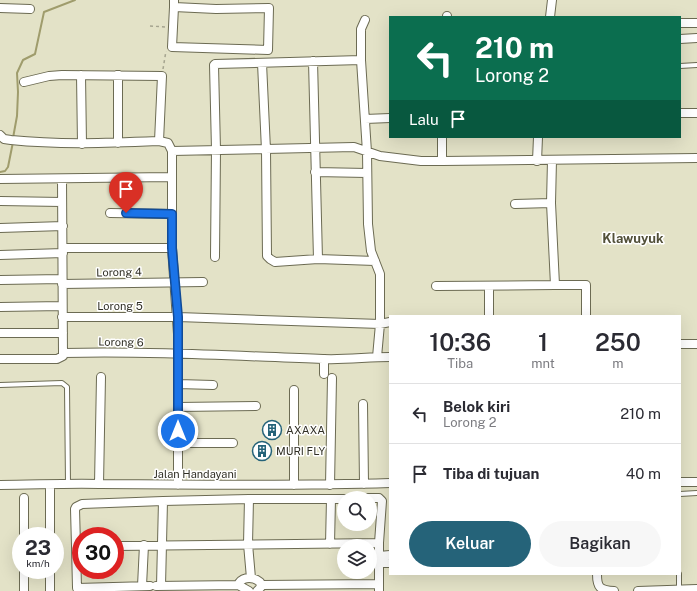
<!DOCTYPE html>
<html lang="id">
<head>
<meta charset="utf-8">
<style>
	body { margin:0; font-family:"Public Sans",sans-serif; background:#f7f7f7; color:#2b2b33; height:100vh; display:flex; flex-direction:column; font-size:15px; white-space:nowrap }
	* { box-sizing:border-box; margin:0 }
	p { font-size:13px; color:#7c7c81 }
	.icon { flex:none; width:22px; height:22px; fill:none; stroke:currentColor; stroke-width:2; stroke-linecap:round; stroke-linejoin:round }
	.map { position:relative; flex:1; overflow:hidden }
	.sheet { position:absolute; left:389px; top:315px; width:292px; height:260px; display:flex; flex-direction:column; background:#fff; border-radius:0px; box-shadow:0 4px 16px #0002 }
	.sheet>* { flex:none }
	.top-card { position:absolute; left:389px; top:16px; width:292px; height:122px; border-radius:0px; box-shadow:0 4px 16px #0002; background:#0b6e4f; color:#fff; overflow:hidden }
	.buttons { position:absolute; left:337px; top:491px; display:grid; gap:8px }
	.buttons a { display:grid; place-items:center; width:40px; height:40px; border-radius:50%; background:#fff; box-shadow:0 4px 16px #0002; font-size:20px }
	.speed { position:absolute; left:12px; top:527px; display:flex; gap:8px; font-size:20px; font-weight:700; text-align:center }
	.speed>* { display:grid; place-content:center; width:52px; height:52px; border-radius:50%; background:#fff; box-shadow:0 4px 16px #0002; line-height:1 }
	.speed small { font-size:10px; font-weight:400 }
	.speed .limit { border:6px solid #d22; background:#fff; color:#111 }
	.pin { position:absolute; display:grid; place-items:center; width:34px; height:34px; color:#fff; margin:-41px -17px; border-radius:50% 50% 50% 0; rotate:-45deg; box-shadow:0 0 4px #0007 }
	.pin .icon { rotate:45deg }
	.me { position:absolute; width:44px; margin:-22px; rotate:0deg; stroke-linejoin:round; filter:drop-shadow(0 0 3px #0008) }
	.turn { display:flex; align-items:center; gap:14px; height:84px; padding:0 20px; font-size:18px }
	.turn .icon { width:52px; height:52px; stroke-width:2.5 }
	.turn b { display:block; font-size:28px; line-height:34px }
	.then { display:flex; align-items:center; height:38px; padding:0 20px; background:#0003; gap:8px; font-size:15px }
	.eta { display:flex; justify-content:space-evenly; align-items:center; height:68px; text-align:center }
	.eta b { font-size:24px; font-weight:600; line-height:28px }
	.primary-button { display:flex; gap:8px; margin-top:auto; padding:8px 20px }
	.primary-button a { flex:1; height:46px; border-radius:24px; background:#256379; color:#fff; font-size:16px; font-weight:600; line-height:46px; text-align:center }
	.primary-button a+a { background:#f7f7f7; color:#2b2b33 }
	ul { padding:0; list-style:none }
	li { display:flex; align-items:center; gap:12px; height:60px; padding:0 20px; border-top:1px solid #e1e1e2 }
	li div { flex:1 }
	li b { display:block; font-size:15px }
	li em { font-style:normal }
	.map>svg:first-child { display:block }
</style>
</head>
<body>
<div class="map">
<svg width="697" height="591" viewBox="0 0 697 591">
	<rect width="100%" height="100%" fill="#e3e2c7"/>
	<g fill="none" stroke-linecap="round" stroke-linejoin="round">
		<path stroke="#9f9c6c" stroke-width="2" d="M13,138L17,116L18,92L17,73L23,60L35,54L44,12L75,0
			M0,172L5,171L8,167L13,142"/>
		<defs>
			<path id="service" d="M680,66L697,65
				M0,385L62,383L67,387L68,484
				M680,494L697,493
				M679,574V590"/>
			<path id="minor" d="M174,7L172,47L268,50L269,8L216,9L174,7V0
				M0,8L30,9
				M447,17V16
				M550,17L552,0
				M365,20L361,29V60L367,152L368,224L371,251L380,274V324L377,357
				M680,23H697
				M680,39L697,38
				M313,61L318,259
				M262,63L266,150L267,256L270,259L275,262L318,259L375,261
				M81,75L82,144
				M118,75V143
				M24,82L49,76L62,75L162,76L159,141L168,143L172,151
				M680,113H697
				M365,119L390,118
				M0,135L4,139L11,140C60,145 109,143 159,141
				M442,137V161
				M172,151L354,147L380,156L421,161H442L697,158
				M172,151V248L178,334V485
				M552,160L551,203L555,285H586V316
				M537,161L538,137
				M315,172L367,173
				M0,179L171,177
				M0,201L62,202
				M515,204L551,203
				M110,213L172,214
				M0,228L63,226
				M63,248H172
				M0,255L63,253
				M215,257L216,150L214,65L215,64L361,60
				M0,280L62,279
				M62,284L203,282
				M436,286L555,285
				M489,286V316
				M0,307L62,306
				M62,317H178L380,324L390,322
				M0,333H63
				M680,344H697
				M63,353C150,351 237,356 323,359C345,360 368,357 390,357
				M0,359H57L63,356L62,179
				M324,374V359
				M178,384L213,385
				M294,390V485
				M363,404L364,484
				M178,407L256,406
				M178,443H233
				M680,482H697
				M99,484L101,377
				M0,485C33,485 67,483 100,484C197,485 293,486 390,483
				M330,485L332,378
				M367,498H379L382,501L379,543V591
				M249,499L248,544L251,578
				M24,536V498
				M50,536V485
				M330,544L331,499
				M76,546L75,509L76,507L82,504L163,501
				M80,546H76L77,588L150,586
				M115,546L379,543
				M379,556L390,555
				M379,563H390
				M597,574C597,588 600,590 614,591
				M262,585L379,584
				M142,586L144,545
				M156,586L239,585
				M161,586L163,501L249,499H344
				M24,591V570
				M50,591V570
				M249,591L240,586L239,583C244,576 254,577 260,582L261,587L257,591
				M638,591L697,589"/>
		</defs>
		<use href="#service" stroke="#6c6b53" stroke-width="6"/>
		<use href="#minor" stroke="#6c6b53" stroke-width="10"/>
		<path stroke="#a5a48f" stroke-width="1.5" stroke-dasharray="3 3" stroke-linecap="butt" d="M150,26L166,27
			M163,69L166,51"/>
		<use href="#service" stroke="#fff" stroke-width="4"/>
		<use href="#minor" stroke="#fff" stroke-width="8"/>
	</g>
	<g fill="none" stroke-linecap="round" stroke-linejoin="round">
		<defs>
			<path id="route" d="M126,213L172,214V248L178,317V431"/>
		</defs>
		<use href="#route" stroke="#114b97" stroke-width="10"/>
		<use href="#route" stroke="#1a73e8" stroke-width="7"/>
	</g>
	<defs>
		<symbol id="building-ring" viewBox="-11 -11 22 22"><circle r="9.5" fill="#fff" stroke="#256379" stroke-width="1.5"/><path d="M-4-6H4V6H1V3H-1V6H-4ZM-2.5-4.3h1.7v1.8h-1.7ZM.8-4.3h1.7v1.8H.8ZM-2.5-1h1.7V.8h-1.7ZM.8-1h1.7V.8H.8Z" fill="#256379"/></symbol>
	</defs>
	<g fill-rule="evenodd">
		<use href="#building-ring" x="261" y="419" width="22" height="22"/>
		<use href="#building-ring" x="251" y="440" width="22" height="22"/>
	</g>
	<g text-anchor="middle" stroke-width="3" stroke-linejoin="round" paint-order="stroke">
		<g font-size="11" fill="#302f25" stroke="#fff">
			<text transform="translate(119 272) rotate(-1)" y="4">Lorong 4</text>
			<text x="120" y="310">Lorong 5</text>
			<text transform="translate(121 342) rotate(1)" y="4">Lorong 6</text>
			<text x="195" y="478">Jalan Handayani</text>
		</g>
		<g font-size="11" fill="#302f25" stroke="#fff" text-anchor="start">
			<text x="286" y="434">AXAXA</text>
			<text x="276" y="455">MURI FLY</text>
		</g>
		<g font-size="13" font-weight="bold" fill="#525039" stroke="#fff">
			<text x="633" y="243">Klawuyuk</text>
		</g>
	</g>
</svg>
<div class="buttons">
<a><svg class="icon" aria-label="search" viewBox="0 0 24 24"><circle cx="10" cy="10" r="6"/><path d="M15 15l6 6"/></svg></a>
<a><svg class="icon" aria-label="layers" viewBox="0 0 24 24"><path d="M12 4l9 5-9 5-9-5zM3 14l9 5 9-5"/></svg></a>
</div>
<div class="speed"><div>23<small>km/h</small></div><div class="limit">30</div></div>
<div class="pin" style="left:126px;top:213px;background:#d93025"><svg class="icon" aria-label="arrive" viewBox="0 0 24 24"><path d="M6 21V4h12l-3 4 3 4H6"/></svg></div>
<svg class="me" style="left:178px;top:431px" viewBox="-20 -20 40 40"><circle r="17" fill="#1a73e8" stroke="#fff" stroke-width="3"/><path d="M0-11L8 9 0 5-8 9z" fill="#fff"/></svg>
<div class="top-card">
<div class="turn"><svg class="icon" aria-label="left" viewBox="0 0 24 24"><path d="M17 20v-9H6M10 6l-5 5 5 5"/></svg><div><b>210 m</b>Lorong 2</div></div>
<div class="then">Lalu<svg class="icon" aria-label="arrive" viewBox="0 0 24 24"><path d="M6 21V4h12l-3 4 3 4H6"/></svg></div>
</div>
<section class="sheet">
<div class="eta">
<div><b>10:36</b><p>Tiba</p></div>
<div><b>1</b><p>mnt</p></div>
<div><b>250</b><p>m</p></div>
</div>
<ul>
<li><svg class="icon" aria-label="left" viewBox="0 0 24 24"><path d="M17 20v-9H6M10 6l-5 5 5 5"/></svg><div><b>Belok kiri</b><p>Lorong 2</p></div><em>210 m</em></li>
<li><svg class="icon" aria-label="arrive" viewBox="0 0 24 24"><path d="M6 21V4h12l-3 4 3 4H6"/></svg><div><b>Tiba di tujuan</b></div><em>40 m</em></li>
</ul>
<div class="primary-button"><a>Keluar</a><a>Bagikan</a></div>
</section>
</div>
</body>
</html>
